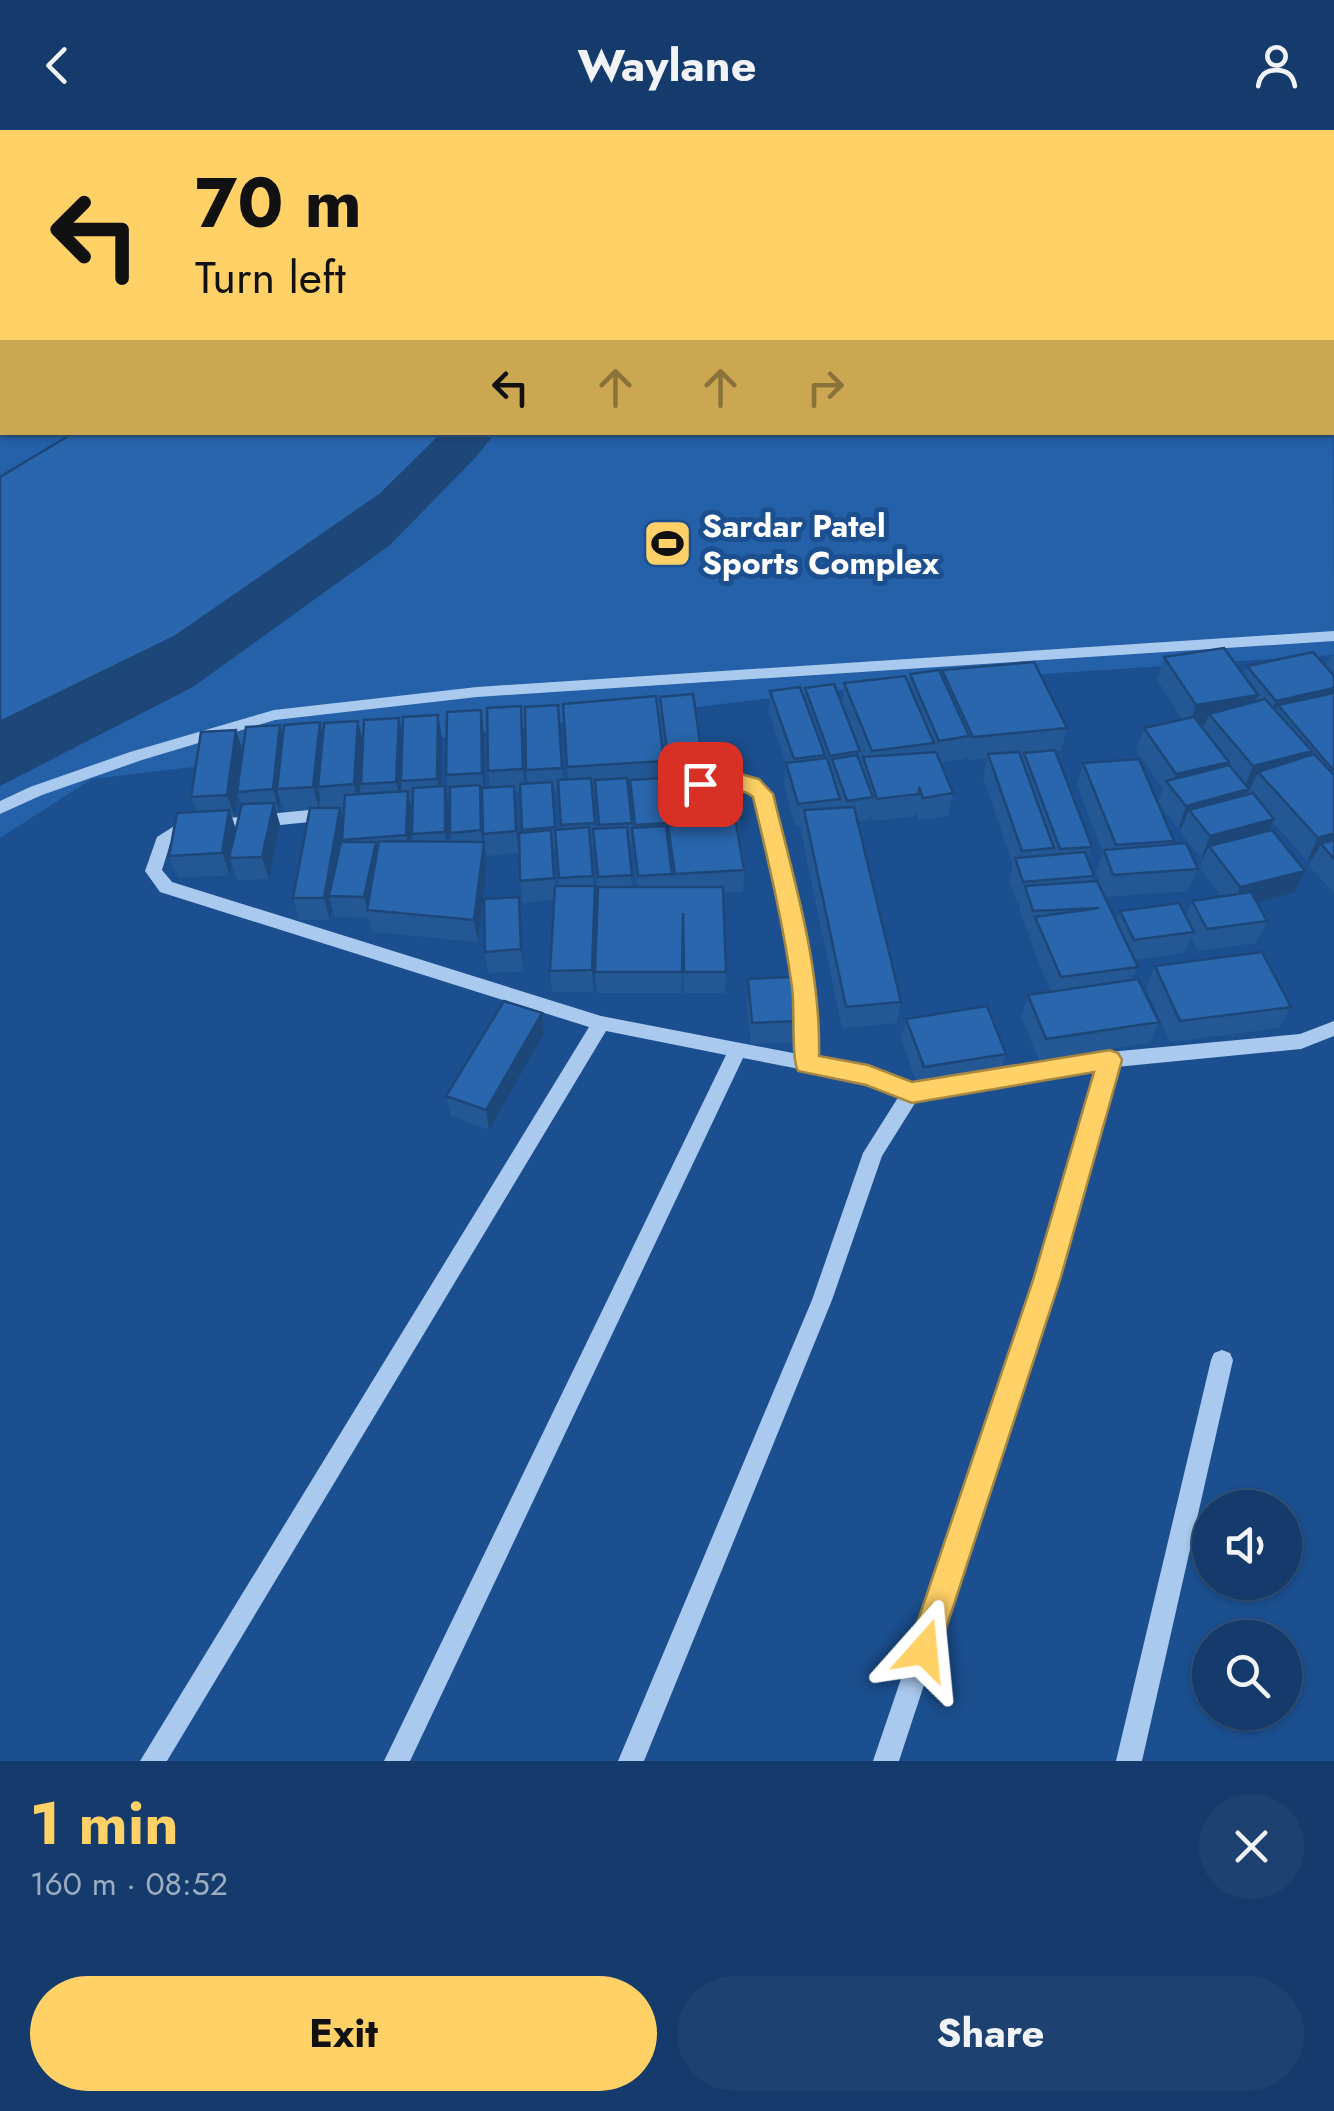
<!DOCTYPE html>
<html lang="en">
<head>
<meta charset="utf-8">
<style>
	body { margin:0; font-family:Jost,sans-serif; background:#1d4271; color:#f1f3f6; height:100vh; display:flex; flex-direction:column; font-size:38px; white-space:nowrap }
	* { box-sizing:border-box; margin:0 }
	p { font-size:32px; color:#9dadc1 }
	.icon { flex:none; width:55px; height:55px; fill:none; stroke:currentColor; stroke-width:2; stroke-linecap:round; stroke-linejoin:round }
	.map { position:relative; height:1631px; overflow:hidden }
	.side { display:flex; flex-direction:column; background:#143b6b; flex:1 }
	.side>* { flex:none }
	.hud { position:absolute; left:0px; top:0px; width:1335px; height:305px; box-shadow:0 2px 8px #0004,0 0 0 2px #33557e; background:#ffd166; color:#111; overflow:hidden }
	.fabs { position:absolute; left:1192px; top:1360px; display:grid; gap:20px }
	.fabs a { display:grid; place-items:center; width:110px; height:110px; border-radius:50%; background:#143b6b; box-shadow:0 2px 8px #0004,0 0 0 2px #33557e; font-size:50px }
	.pin { position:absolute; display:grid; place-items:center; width:85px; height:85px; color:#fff; margin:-42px; border-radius:20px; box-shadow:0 5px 15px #0006 }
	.me { position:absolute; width:110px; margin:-55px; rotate:18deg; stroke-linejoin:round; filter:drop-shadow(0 0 8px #0008) }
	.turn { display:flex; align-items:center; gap:35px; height:210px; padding:0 30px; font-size:45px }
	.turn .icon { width:130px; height:130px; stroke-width:2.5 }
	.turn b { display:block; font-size:70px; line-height:85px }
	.lanes { display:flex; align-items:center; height:95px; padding:0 30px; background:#0003; justify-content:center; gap:50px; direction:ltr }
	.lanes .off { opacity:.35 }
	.round { display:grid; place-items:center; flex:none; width:105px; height:105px; border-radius:52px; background:#1d4271 }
	.overview { display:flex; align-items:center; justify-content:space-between; height:170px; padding:0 30px }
	h1 { font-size:60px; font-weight:700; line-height:75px; color:#ffd166 }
	.action { display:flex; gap:20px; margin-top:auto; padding:20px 30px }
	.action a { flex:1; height:115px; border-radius:60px; background:#ffd166; color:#111; font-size:40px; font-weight:700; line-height:115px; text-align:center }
	.action a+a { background:#1d4271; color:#f1f3f6 }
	header { display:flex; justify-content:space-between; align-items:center; height:130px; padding:0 30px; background:#143b6b; font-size:45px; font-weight:700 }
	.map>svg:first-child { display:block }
</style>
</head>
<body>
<header><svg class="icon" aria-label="back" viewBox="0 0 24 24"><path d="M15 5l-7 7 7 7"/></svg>Waylane<svg class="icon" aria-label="person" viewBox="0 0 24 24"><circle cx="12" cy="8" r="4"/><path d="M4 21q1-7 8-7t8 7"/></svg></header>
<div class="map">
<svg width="1334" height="1631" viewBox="0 0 1334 1631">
	<rect width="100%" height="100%" fill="#1b4f8f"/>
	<path fill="#2461a8" d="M0,0H1103L1107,2H2V302H1332L1333,140L1334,525L891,554L92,649L0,708Z"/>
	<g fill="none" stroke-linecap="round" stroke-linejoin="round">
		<path fill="#a9c9ee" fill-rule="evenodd" d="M1017,0H1028L1030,2H1019Z
			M1332,166H1334V172H1332Z
			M1332,244H1334V252H1332Z
			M1332,263L1334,264V272L1332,271Z
			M1334,501V511L477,567L275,590L142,630L42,665L0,684V671L30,657L130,622L274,580L477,557Z
			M712,647C734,645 755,646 770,663L808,831L816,927L868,937L912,955L1109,922L1300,904L1334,891V906L1301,919L1116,937L1057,1150L899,1631H873L1037,1150L1097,940L917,970L882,1026L832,1170L644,1631H618L812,1170L863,1023L899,966L866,952L743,928L410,1631H384L726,925L606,901L167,1631H140L589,897L160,762L145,741L157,707L179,693L367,674L373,676L375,680L373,684L367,686L183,705L170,714L162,740L172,752L601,886L798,924L791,831L755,666L739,658L706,657L704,653L706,649Z
			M1222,1220L1230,1223L1233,1230L1142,1631H1116L1211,1230L1214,1223Z"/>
	</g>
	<path fill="#245895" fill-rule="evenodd" d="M0,0H514L516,2H2V17H0Z
		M1161,0H1334V115L1332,114V2H1161Z
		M1330,526H1334V763L1309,736L1313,728L1307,731L1273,692L1269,700L1294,763L1256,772L1267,791L1256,813L1198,821L1191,808L1184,823L1135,830L1138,837L1132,850L1159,892L1149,913L1039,930L1021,887L1028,865L1051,862L1029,808L1031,802H1027L1019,778L1020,773H1017L1009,750L1013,735L983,647L988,628L968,630L965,625V629L940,632L953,663L948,686L919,690L916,682L915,686L873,691L870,682L869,690L858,691L901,872L897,893L842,898L801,702L802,696H795L784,655L786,633L769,583L770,561L804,568L805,558L842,574L844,553L909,554L910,544L941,545L942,540L1067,598L1061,621H1056L1092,717L1088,730L1094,746L1093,751L1116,791L1120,781L1186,786L1192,771L1221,767L1200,738L1204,727L1201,728L1180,702L1182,697L1178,699L1158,673L1163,659L1136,620L1144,598L1182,589L1157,550L1164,527L1243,544L1247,536H1325Z
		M660,567L702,626V645L741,688L739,710L744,740L743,762L723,763L726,842L725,863H684L683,804L681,863H597L595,842L598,760L594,715L590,716L596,778L594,862H552L550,841L554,770L523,773L520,751L522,703L520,662H515L519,723L486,726L484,705L487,734L478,812L372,802L369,788L335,787L332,778L330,790H299L293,768L310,680L284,681L280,670L279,682H276L280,695L269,749L237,750L232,734L230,745L178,748L169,726L196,681L191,667L236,600L243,620L280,595L283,607L320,592L323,604L358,591L363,612L399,588L403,607L438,585L442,608L441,656L449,678V712H452L450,667L446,645L484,602L485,658L490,657L488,641L521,576L525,654H528L526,640L558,575L563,650L568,649L563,574L664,631L663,653L665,664V647H667L660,589ZM628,655H631L634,698H632L633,720L637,757H632L629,716H632V693ZM595,657L598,699H595L592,658ZM553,661H559L562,699L555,700ZM238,665L242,677L236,700L232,687H235ZM410,673H412V704L413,711H411L412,683ZM557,719L559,756H555L553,720Z
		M1083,633L1174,711L1172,715L1198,739L1188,761L1105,767L1096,742L1103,723L1077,655Z
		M519,767L524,841L488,843L485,822Z
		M1155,836L1291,877L1279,898L1170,912L1146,858Z
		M748,849L797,891L794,912L751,914L747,870Z
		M542,883L544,904L489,1000L451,986L446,966Z
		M906,889L1006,924L999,945L919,958L901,910Z"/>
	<path fill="#1d4779" d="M45,0H78L79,2H45Z
		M444,302H496L475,328L390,415L193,557L0,656V592Z
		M1334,558V575H1278L1271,592L1266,593L1276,571Z
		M1258,565L1249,588L1209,584L1205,595L1188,598L1196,575Z
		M521,576L523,599L526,661L523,639Z
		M481,580L484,602L485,665L482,643Z
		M438,585L442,608L441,671L437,649Z
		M399,588L403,610L401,674L396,652Z
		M358,591L363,613L359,677L354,654Z
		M320,592L325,615L318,657L320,666L319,679L313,657Z
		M280,595L286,618L277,659L280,670L279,682L273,659Z
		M236,600L243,623L235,687L227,665Z
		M1312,621L1301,643L1258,642L1251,657L1244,659L1253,636Z
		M1229,632L1220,654L1171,657L1176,644Z
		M480,655L483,678L484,712L487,734L478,812L474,790L483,717L481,700Z
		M445,656L449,678V724L445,702Z
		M514,656L516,678L519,723L516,701Z
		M1249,659L1240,681L1189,680L1182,697L1178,699L1186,676Z
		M408,661L412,683L410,727L406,705Z
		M274,673L280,695L269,749L262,727Z
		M340,678L346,700L342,710L343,715L329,766L332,778L330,790L324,768Z
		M229,680L237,702L229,728L232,734L230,745L222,723Z
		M1274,689L1264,711L1209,716L1204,727L1201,728L1210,706Z
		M1334,703V721L1321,714L1313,728L1307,731L1318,708Z
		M376,712L381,734L368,780L364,767Z
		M1305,741L1294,763L1230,779L1240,757Z
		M595,756L596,778L594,862L592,840Z
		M519,767L521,789L524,841L521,819Z
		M542,883L544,904L489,1000L486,980Z"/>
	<path fill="#2a66ad" stroke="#1d4779" stroke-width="2.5" d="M83,0H514L516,2H87Z
		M1206,0H1248H1244L1247,2H1192Z
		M1273,0H1327L1331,2H1276Z
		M75,302H444L381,364L176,506L0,592V347Z
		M1224,518L1258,565L1196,575L1164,527Z
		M1313,522L1334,546V558L1276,571L1247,536Z
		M1034,532L1067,598L973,607L942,540Z
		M939,540L969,606L939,611L910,544Z
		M905,546L934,613L872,621L844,553Z
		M834,554L860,621L830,626L805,558Z
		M800,557L825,625L794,629L770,561Z
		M1334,563V640H1333L1278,575Z
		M693,564L702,626L668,629L660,567Z
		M656,566L664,631L567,637L563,574Z
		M1265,569L1312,621L1253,636L1209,584Z
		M558,575L562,638L526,640L525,577Z
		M521,576L523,639L488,641L487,578Z
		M481,580L482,643L446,645L447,582Z
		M438,585L437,649L401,651L403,587Z
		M1194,587L1229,632L1176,644L1144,598Z
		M399,588L396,652L361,654L364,590Z
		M358,591L354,654L318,657L324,593Z
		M320,592L313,657L277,659L284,595Z
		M280,595L273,659L237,662L246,597Z
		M236,600L227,665L191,667L201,602Z
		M1055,620L1092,717L1060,719L1024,623Z
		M936,622L953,663L923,668L919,657V664L877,669L863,627Z
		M1019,622L1054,718L1022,721L988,624Z
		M1314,624L1334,645V703L1318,708L1258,642Z
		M857,625L873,667L847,671L832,629Z
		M827,628L840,669L798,674L786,633Z
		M1139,629L1174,711L1116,715L1083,633Z
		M1229,635L1249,659L1186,676L1166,651Z
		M733,643L741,688L708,690L701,645Z
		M697,645L704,690L671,692L665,647Z
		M591,648L595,693L561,695L558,650Z
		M627,648L632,693L599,695L595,650Z
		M663,648L669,693L635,695L630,650Z
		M552,652L555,697L522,700L520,654Z
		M480,655L481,700L450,703V657Z
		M445,656V702L412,704L413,658Z
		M514,656L516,701L483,704L482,658Z
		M408,661L406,705L342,710L345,665Z
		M1253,663L1274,689L1210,706L1189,680Z
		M274,673L262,727L229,728L242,674Z
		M854,677L901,872L846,877L804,680Z
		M310,678H340L324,768H293Z
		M229,680L222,723L169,726L177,683Z
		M736,693L744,740L675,744L668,696Z
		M666,696L672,744L638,746L632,698Z
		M589,697L593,746L559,748L555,700Z
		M627,697L632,745L598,747L593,699Z
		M551,700L554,748L520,751L519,703Z
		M1272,700L1305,741L1240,757L1209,716Z
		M1334,710V729L1321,714Z
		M379,711L484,712L474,790L367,780Z
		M341,712H376L364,767L329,766Z
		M1186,713L1198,739L1113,745L1104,720Z
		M1085,722L1094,746L1023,752L1015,728Z
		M1097,751L1138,837L1061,847L1035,787L1099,778L1033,781L1025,756Z
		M555,756H595L592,840L550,841Z
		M598,757H723L726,842H684L683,783L682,842H595Z
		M1251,762L1267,791L1207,799L1192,771Z
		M519,767L521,819L485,822L484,769Z
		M1179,773L1194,802L1134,810L1120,781Z
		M1262,822L1291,877L1180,891L1155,836Z
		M791,847L797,891L752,893L748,849Z
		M1138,849L1159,892L1046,909L1028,865Z
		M504,871L542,883L486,980L446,966Z
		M987,876L1006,924L924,937L906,889Z"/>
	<path fill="#ffd166" stroke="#a68842" stroke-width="2.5" d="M737,643L759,649L773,664C794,750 821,837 819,926L868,935L912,952L1110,920L1118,923L1122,930L1060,1150L939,1520L935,1531L924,1536L912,1531L908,1520L1033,1150L1094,942L912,973L866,955L798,941C791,928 795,877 792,857C783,792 768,730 753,667C733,650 706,670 690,654L700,646Z"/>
	<defs>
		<symbol id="stadium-square" viewBox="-11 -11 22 22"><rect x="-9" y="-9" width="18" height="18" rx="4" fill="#ffd166" stroke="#1b4f8f"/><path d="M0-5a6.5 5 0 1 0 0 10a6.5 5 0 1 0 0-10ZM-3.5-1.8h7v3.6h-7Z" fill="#111"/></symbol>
	</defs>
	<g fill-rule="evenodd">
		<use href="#stadium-square" x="640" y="386" width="55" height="55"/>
	</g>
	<g text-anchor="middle" stroke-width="10" stroke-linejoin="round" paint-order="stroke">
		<g font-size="32" font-weight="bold" fill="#fff" stroke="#1b4f8f" text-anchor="start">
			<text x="702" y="407">Sardar Patel<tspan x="702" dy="37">Sports Complex</tspan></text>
		</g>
	</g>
</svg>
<div class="fabs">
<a><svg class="icon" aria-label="sound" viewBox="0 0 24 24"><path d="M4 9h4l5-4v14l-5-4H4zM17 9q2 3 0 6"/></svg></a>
<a><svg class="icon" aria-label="search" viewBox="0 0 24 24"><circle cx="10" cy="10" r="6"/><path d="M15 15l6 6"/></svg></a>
</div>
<div class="pin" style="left:700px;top:654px;background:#d93025"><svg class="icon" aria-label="arrive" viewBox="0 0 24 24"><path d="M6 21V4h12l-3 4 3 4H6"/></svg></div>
<svg class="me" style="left:924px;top:1520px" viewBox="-20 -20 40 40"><path d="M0-17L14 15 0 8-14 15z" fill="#ffd166" stroke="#fff" stroke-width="4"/></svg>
<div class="hud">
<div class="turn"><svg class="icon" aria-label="left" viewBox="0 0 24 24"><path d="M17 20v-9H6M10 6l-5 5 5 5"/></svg><div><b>70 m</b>Turn left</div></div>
<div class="lanes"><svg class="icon" aria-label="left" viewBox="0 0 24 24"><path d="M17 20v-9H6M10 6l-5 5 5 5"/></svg><svg class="icon off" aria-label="ahead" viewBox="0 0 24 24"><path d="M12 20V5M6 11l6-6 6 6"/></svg><svg class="icon off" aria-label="ahead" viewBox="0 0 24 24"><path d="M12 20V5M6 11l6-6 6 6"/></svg><svg class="icon off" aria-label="right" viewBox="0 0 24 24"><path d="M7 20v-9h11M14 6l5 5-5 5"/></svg></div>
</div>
</div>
<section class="side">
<div class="overview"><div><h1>1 min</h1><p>160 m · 08:52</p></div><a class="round"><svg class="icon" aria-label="close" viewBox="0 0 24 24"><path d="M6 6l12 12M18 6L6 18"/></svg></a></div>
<div class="action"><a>Exit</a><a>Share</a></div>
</section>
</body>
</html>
